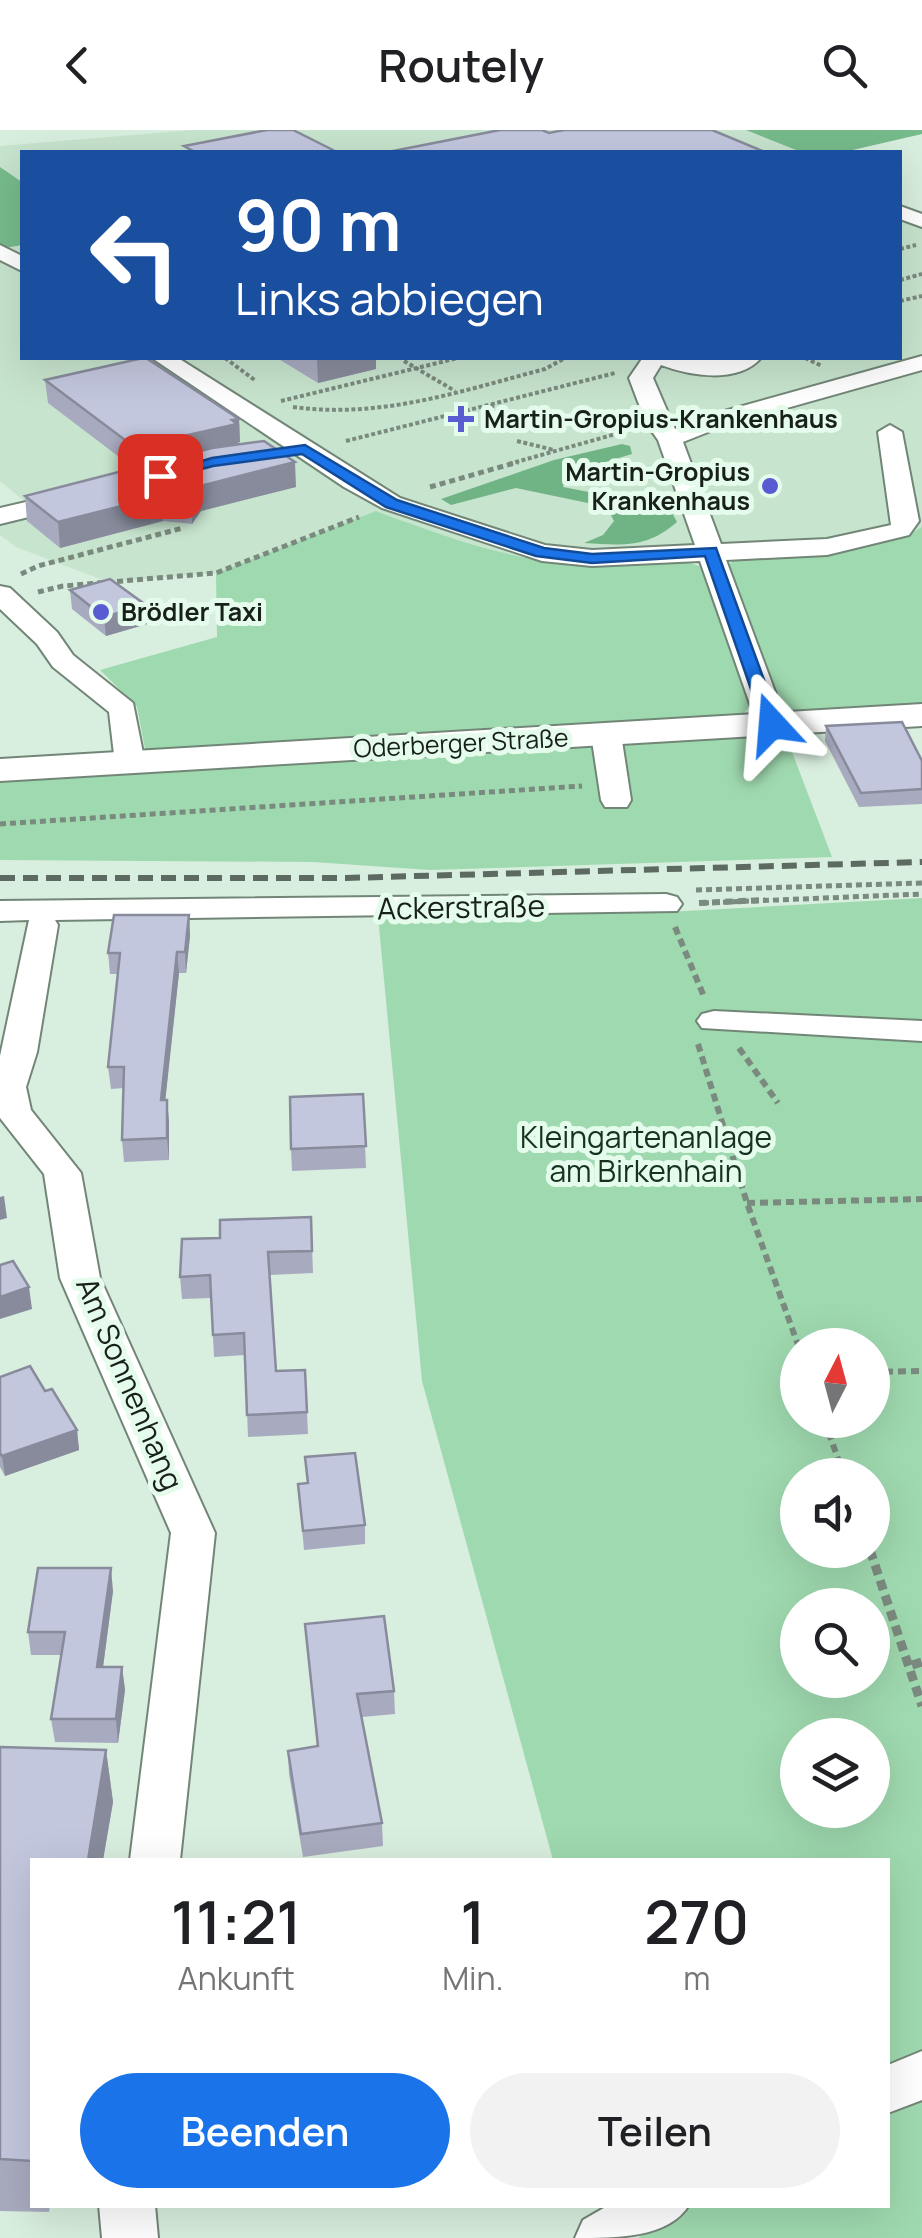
<!DOCTYPE html>
<html lang="de">
<head>
<meta charset="utf-8">
<style>
	body { margin:0; font-family:Manrope,sans-serif; background:#f2f2f2; color:#202124; height:100vh; display:flex; flex-direction:column; font-size:38px; white-space:nowrap }
	* { box-sizing:border-box; margin:0 }
	p { font-size:32px; color:#757577 }
	.icon { flex:none; width:55px; height:55px; fill:none; stroke:currentColor; stroke-width:2; stroke-linecap:round; stroke-linejoin:round }
	.map { position:relative; flex:1; overflow:hidden }
	.side { position:absolute; left:30px; top:1728px; width:860px; height:350px; display:flex; flex-direction:column; background:#fff; border-radius:0px; box-shadow:0 10px 40px #0002 }
	.side>* { flex:none }
	.banner { position:absolute; left:20px; top:20px; width:882px; height:210px; border-radius:0px; box-shadow:0 10px 40px #0002; background:#1a4fa0; color:#fff; overflow:hidden }
	.needle { width:65px; rotate:6deg }
	.controls { position:absolute; left:780px; top:1198px; display:grid; gap:20px }
	.controls a { display:grid; place-items:center; width:110px; height:110px; border-radius:50%; background:#fff; box-shadow:0 10px 40px #0002; font-size:50px }
	.pin { position:absolute; display:grid; place-items:center; width:85px; height:85px; color:#fff; margin:-42px; border-radius:20px; box-shadow:0 5px 15px #0006 }
	.me { position:absolute; width:110px; margin:-55px; rotate:341deg; stroke-linejoin:round; filter:drop-shadow(0 0 8px #0008) }
	.turn { display:flex; align-items:center; gap:35px; height:210px; padding:0 50px; font-size:45px }
	.turn .icon { width:130px; height:130px; stroke-width:2.5 }
	.turn b { display:block; font-size:70px; line-height:85px }
	.eta { display:flex; justify-content:space-evenly; align-items:center; height:170px; text-align:center }
	.eta b { font-size:60px; font-weight:600; line-height:70px }
	.primary-button { display:flex; gap:20px; margin-top:auto; padding:20px 50px }
	.primary-button a { flex:1; height:115px; border-radius:60px; background:#1a73e8; color:#fff; font-size:40px; font-weight:600; line-height:115px; text-align:center }
	.primary-button a+a { background:#f2f2f2; color:#202124 }
	header { display:flex; justify-content:space-between; align-items:center; height:130px; padding:0 50px; background:#fff; font-size:45px; font-weight:600 }
	.map>svg:first-child { display:block }
</style>
</head>
<body>
<header><svg class="icon" aria-label="back" viewBox="0 0 24 24"><path d="M15 5l-7 7 7 7"/></svg>Routely<svg class="icon" aria-label="search" viewBox="0 0 24 24"><circle cx="10" cy="10" r="6"/><path d="M15 15l6 6"/></svg></header>
<div class="map">
<svg width="922" height="2108" viewBox="0 0 922 2108">
	<rect width="100%" height="100%" fill="#d8eede"/>
	<path fill="#c7e4ce" d="M192,0H746L801,22H22V52L0,37V16Z
		M900,76L922,85V397L904,408L871,417L590,435L486,422L376,381L216,443L108,452L16,417L0,405V382L29,375L0,351V119L22,115V228H900Z"/>
	<path fill="#9fd9af" fill-rule="evenodd" d="M376,381C448,408 512,432 591,435C628,435 669,422 704,438L752,573L744,583L729,589L146,624L137,577L100,540L217,507L216,443Z
		M922,397V580C878,583 817,598 777,574L728,436L733,430C794,409 865,433 922,397Z
		M784,601L832,727L430,740L313,732L0,730V650Z
		M922,768V1935L888,1948V1730H553L422,1251L378,786L667,782ZM798,1215H872V1290H798ZM798,1345H872V1420H798ZM798,1475H872V1550H798ZM798,1605H872V1680H798Z
		M922,1944V2108H638L686,2075H888V1960Z"/>
	<path fill="#76bb8b" d="M746,0H922V4L844,22H801Z
		M0,37L22,52V115L0,119Z"/>
	<path fill="#70b485" d="M622,314L630,316L632,324L568,343L563,357L635,371L664,368L677,392C646,419 622,415 584,413L603,405L614,391L607,377L516,358L451,375L441,369L554,330Z"/>
	<g fill="none" stroke-linecap="round" stroke-linejoin="round">
		<defs>
			<path id="minor" d="M900,76L922,84V97L900,89Z
				M0,115L22,126V141L0,130Z
				M922,226V240L726,295L683,312L721,414L827,409L891,395L878,302L890,295L902,302L919,391L909,405L827,425L726,430L787,594L782,600H762L757,594L700,431L592,436L542,431L382,378L344,357L152,228H178L400,368L545,415L592,420L695,415L658,310L646,293L629,248L642,229L761,228C738,254 690,246 661,235L653,248L675,299L710,285Z
				M73,361L82,364L86,369L82,374L0,394V378Z
				M0,456L10,458L57,502L73,525L133,573L145,633L141,639H119L115,633L109,582L53,537L37,514L0,479Z
				M606,595L616,598L621,604L631,670L627,677H605L601,670L591,604L596,598Z
				M666,764L677,767L682,774L677,781L55,790L58,795L37,922L26,957L31,980L81,1043L100,1148L215,1403L180,1730H130L171,1403L60,1148L44,1044L0,988V926L29,790L0,791V771Z
				M714,881L922,891V911L702,898L697,891L702,884Z
				M922,1921V1970L888,1983V1935Z
				M99,2075H155L158,2108H102Z
				M609,2075H689C669,2108 617,2108 575,2108L583,2090Z"/>
			<path id="major" d="M922,574V596L0,651V629Z"/>
		</defs>
		<use href="#minor" stroke="#728677" stroke-width="4"/>
		<use href="#major" stroke="#728677" stroke-width="4"/>
		<path stroke="#7b8a7f" stroke-width="4" stroke-dasharray="4 2.5" stroke-linecap="butt" d="M900,119L916,115
			M900,150L922,144
			M900,171L922,166
			M225,228L256,251
			M805,228L822,236
			M404,231L455,261
			M281,271L458,228
			M492,274L494,296
			M293,277C381,289 461,261 545,239L565,228
			M346,311L615,243
			M517,311L554,320
			M509,334L630,300"/>
		<path stroke="#7b8a7f" stroke-width="5" stroke-dasharray="6 4" stroke-linecap="butt" d="M430,357L518,332
			M21,444L38,436L183,398
			M38,462L63,456L216,443L359,387
			M0,694L582,656
			M696,760L922,753
			M703,773L922,764"/>
		<path stroke="#7b8a7f" stroke-width="6" stroke-dasharray="8 5" stroke-linecap="butt" d="M699,773L765,770
			M675,797L705,869
			M698,914L747,1073L798,1215
			M739,918L778,973
			M747,1073L922,1069
			M872,1242L922,1241
			M824,1290L844,1345"/>
		<path stroke="#7b8a7f" stroke-width="9" stroke-dasharray="10 6" stroke-linecap="butt" d="M870,1420L922,1576
			M912,1535L922,1532"/>
		<use href="#minor" fill="#fff" fill-rule="evenodd"/>
		<use href="#major" fill="#fff" fill-rule="evenodd"/>
		<path stroke="#5d6a61" stroke-width="6" stroke-dasharray="15 8" stroke-linecap="butt" d="M0,748H346L922,732"/>
	</g>
	<path fill="#a8abbf" d="M277,228H376V239L318,253Z
		M45,250L239,289L240,312L238,314L296,357L201,381L192,394L163,391L60,418L27,391L25,366L141,336H131L48,273Z
		M70,460L146,475L147,494L106,506L72,479Z
		M826,596L922,631V674L859,677L825,611Z
		M189,785L190,806L186,843H179L165,970H167L169,992V1030L124,1032L122,1010L124,958L111,959L108,937L118,844H110L108,823Z
		M363,964L366,1038L292,1041L291,1019Z
		M311,1087L313,1143L270,1145L276,1241L305,1240L308,1304L248,1307L245,1225L214,1227L211,1168L182,1169L180,1147Z
		M0,1247L45,1261L77,1300L79,1320L5,1346L0,1337Z
		M305,1327L365,1395V1414L304,1420L298,1354L307,1353Z
		M113,1461L103,1537H122L125,1560L118,1613L55,1612L51,1589L61,1525H31L28,1502Z
		M305,1494L394,1561L395,1584L362,1587L382,1693L383,1716L303,1727L289,1644L288,1621L317,1617Z
		M0,1617L106,1620L113,1672L103,1730H32V2075H50L49,2082L0,2081Z"/>
	<path fill="#888b9b" d="M317,228H376V239L318,253Z
		M239,289L240,312H238V317L158,335L157,312Z
		M295,332L296,357L201,381L192,394L191,369L200,356Z
		M161,366L163,391L60,418L58,392Z
		M146,475L147,494L106,506L104,487Z
		M189,785L190,806L186,843L185,822Z
		M177,822L179,843L163,992L161,970Z
		M167,970L169,992V1030L167,1008Z
		M4,1066L7,1088L0,1090V1067Z
		M29,1157L32,1179L0,1189V1167Z
		M77,1300L79,1320L5,1346L2,1326Z
		M111,1438L113,1461L100,1560L97,1537Z
		M122,1537L125,1560L118,1613L116,1589Z
		M106,1620L113,1672L103,1730H88Z"/>
	<path fill="#c3c7de" stroke="#888b9b" stroke-width="2.5" d="M267,0H293L337,22H195L184,16Z
		M500,0H542L549,3L564,0H712L765,22H388Z
		M143,228H146L239,289L232,290L237,294L157,312L129,313L45,250Z
		M264,311L295,332L200,356L191,369L161,366L58,392L25,366L212,318Z
		M110,449L146,475L104,487L70,460Z
		M902,592L922,631V659L861,663L826,596Z
		M114,785H189L185,822H177L161,970H167V1008L122,1010L124,937H108L120,823H108Z
		M363,964L366,1016L291,1019L290,967Z
		M311,1087L312,1121L268,1122L276,1241L305,1240L307,1282L247,1285L244,1203L213,1205L210,1145L180,1147L182,1109L220,1108V1090Z
		M13,1131L29,1157L0,1167V1135Z
		M30,1236L45,1261L52,1259L77,1300L2,1326L0,1323V1247Z
		M355,1323L365,1395L303,1401L298,1354L308,1353L305,1327Z
		M38,1438H111L97,1537H122L116,1589H51L65,1502H28Z
		M384,1486L394,1561L357,1564L382,1693L301,1704L288,1621L318,1616L305,1494Z
		M0,1617L106,1620L88,1730H32V2031L0,2029Z"/>
	<path fill="#1a73e8" stroke="#114b97" stroke-width="2.5" d="M305,315L397,370L544,418L592,424L716,418L780,594L772,600L763,594L705,426L592,433L536,426L386,377L302,324L213,336L160,350L152,346L212,328Z"/>
	<g fill="#595bd3" stroke="#e5fbeb" stroke-width="4">
		<path d="M456 274h10v10h10v10h-10v10h-10v-10h-10v-10h10z"/>
		<circle cx="770" cy="356" r="10"/>
		<circle cx="101" cy="482" r="10"/>
	</g>
	<g text-anchor="middle" stroke-width="10" stroke-linejoin="round" paint-order="stroke">
		<g font-size="25" font-weight="bold" fill="#18201a" stroke="#e5fbeb" text-anchor="start">
			<text x="484" y="298">Martin-Gropius-Krankenhaus</text>
			<text x="750" y="351" text-anchor="end">Martin-Gropius<tspan x="750" dy="29">Krankenhaus</tspan></text>
			<text x="121" y="491">Brödler Taxi</text>
		</g>
		<g font-size="25" fill="#18201a" stroke="#e5fbeb">
			<text transform="translate(461 613) rotate(-3)" y="9">Oderberger Straße</text>
		</g>
		<g font-size="30" fill="#18201a" stroke="#e5fbeb">
			<text transform="translate(461 778) rotate(-1)" y="10">Ackerstraße</text>
			<text transform="translate(129 1254) rotate(67)" y="10">Am Sonnenhang</text>
		</g>
		<g font-size="30" fill="#14321e" stroke="#e5fbeb">
			<text x="646" y="1018">Kleingartenanlage<tspan x="646" dy="34">am Birkenhain</tspan></text>
		</g>
	</g>
</svg>
<div class="controls">
<a><svg class="needle" viewBox="-14 -14 28 28"><path d="M0-13l5 13h-10z" fill="#e53935"/><path d="M0 13l5-13h-10z" fill="#757577"/></svg></a>
<a><svg class="icon" aria-label="sound" viewBox="0 0 24 24"><path d="M4 9h4l5-4v14l-5-4H4zM17 9q2 3 0 6"/></svg></a>
<a><svg class="icon" aria-label="search" viewBox="0 0 24 24"><circle cx="10" cy="10" r="6"/><path d="M15 15l6 6"/></svg></a>
<a><svg class="icon" aria-label="layers" viewBox="0 0 24 24"><path d="M12 4l9 5-9 5-9-5zM3 14l9 5 9-5"/></svg></a>
</div>
<div class="pin" style="left:160px;top:346px;background:#d93025"><svg class="icon" aria-label="arrive" viewBox="0 0 24 24"><path d="M6 21V4h12l-3 4 3 4H6"/></svg></div>
<svg class="me" style="left:772px;top:594px" viewBox="-20 -20 40 40"><path d="M0-17L14 15 0 8-14 15z" fill="#1a73e8" stroke="#fff" stroke-width="4"/></svg>
<div class="banner">
<div class="turn"><svg class="icon" aria-label="left" viewBox="0 0 24 24"><path d="M17 20v-9H6M10 6l-5 5 5 5"/></svg><div><b>90 m</b>Links abbiegen</div></div>
</div>
<section class="side">
<div class="eta">
<div><b>11:21</b><p>Ankunft</p></div>
<div><b>1</b><p>Min.</p></div>
<div><b>270</b><p>m</p></div>
</div>
<div class="primary-button"><a>Beenden</a><a>Teilen</a></div>
</section>
</div>
</body>
</html>
